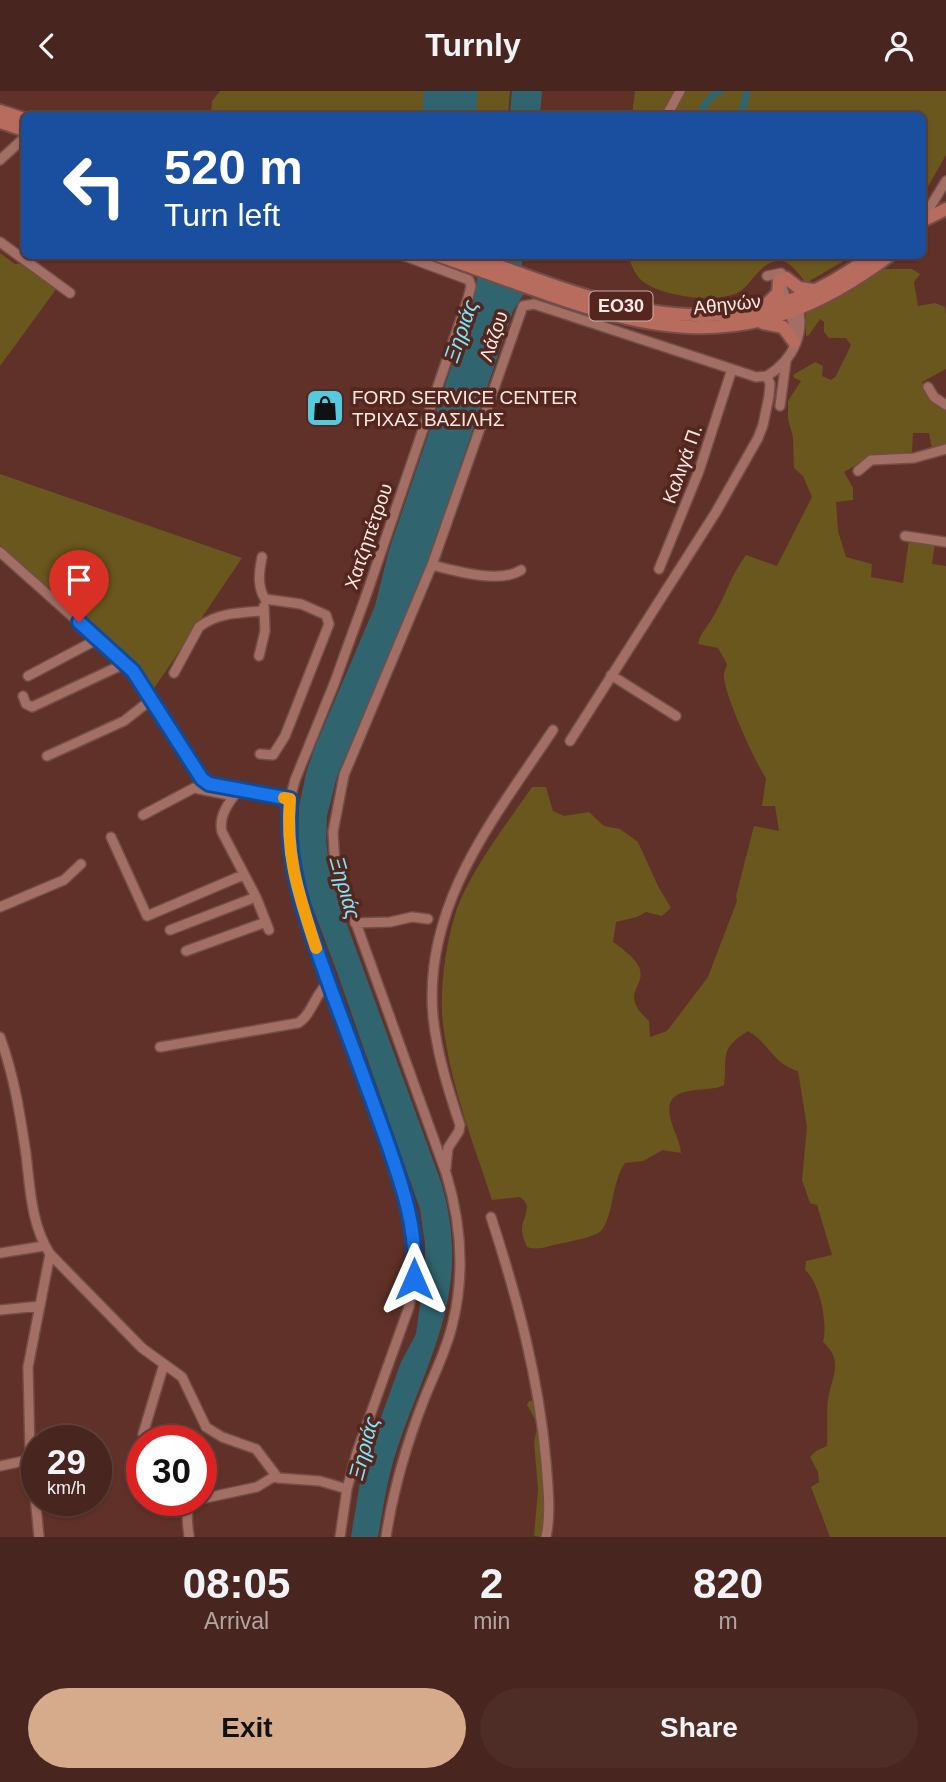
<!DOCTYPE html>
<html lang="en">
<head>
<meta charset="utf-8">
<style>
	body { margin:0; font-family:Helvetica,sans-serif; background:#4f2d27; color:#f1f3f6; height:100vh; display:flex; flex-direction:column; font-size:26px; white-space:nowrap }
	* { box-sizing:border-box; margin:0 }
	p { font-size:23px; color:#b1a5a4 }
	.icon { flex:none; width:38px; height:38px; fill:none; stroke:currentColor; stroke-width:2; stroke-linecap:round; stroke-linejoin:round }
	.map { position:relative; height:1446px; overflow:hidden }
	.details { display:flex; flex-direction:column; background:#48251e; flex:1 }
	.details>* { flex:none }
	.top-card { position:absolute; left:21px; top:21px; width:905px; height:147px; border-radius:10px; box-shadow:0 2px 5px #0004,0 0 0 2px #60423c; background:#1a4fa0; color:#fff; overflow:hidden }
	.speed { position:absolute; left:21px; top:1334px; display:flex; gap:14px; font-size:35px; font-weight:700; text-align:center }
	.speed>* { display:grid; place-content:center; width:91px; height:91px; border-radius:50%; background:#48251e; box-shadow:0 2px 5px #0004,0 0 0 2px #60423c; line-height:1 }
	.speed small { font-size:18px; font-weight:400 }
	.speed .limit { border:10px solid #d22; background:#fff; color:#111 }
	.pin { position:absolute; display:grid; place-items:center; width:60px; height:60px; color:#fff; margin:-72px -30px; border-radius:50% 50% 50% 0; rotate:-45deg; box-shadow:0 0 7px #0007 }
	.pin .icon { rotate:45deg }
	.me { position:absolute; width:77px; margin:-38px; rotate:0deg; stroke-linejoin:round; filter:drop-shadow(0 0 5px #0008) }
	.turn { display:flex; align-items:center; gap:24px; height:147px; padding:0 28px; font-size:32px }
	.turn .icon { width:91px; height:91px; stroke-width:2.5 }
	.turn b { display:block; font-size:49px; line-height:60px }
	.eta { display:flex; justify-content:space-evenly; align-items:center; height:119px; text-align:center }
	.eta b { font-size:42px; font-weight:600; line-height:49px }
	.action { display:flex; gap:14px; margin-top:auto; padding:14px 28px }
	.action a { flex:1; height:80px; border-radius:42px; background:#d6ab8b; color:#111; font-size:28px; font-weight:600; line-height:80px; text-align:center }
	.action a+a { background:#4f2d27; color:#f1f3f6 }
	header { display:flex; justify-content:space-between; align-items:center; height:91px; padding:0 28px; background:#48251e; font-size:32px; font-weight:600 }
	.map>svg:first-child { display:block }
</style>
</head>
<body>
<header><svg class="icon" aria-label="back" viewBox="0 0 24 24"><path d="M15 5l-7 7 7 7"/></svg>Turnly<svg class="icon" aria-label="person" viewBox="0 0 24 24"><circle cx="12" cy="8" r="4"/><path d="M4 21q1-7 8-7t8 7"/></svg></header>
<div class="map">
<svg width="946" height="1446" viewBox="0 0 946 1446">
	<rect width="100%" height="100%" fill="#603128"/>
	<path fill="#69571d" d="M220,0H510L508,24H211L212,10Z
		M635,0H946V64L922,106V24H632Z
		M0,162L15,173L24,172L57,197L0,275Z
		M628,165H852L806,192C800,185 791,171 782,170C761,168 753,192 739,201C717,213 659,206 640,188C634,182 631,172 628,165Z
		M883,178H912L920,183L914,191L918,215L935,212L945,216L946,224V278L922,291L930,308L946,317V354L932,358L929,342H913L912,361L872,365L844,381L853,397V409L836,411L838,440L846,466L872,473L871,486L903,492L909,448L935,452L932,473L946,475V1446H830L811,1396L819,1391L818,1381L810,1366L816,1360L827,1355C828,1340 826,1323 828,1309C831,1286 845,1271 823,1251C828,1233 820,1191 805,1179L806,1170L832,1164L817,1114L810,1112L802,1089L807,1036L798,980C772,972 769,952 748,940C718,959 728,964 724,994C708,1003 663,991 670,1025C672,1038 680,1049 681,1062L663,1059L643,1070L625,1072C611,1092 614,1125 601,1140C595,1146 568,1151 559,1153C547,1155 539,1160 527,1156C525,1151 522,1144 522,1139C522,1125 534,1116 520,1106L492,1109C474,1054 452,998 444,940C438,906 445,857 455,824C467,784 508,731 532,696H546L553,720L564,725L589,721L604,735L620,738L638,751L658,795L671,817L662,825L646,821L637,826L616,831L613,851C621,857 633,865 638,874C650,896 616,900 649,930L650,946L667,940L708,886L737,810L736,805L754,735L779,740L775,715H762L766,687C755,671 723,601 724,584C724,580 726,577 727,573L718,557L698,553C700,542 709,534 714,524C726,504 732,482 746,464L777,475L812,406L803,385L794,377L793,346L788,328V310L801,290L794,287L793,284L815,271L823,275L822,285L831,289L836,285L851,254L846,247H829L824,241V231L820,228L809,244L806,245V223L852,199Z
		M0,383L242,467L153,599L134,570L45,496L0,454Z
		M539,1309L546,1343L542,1446L534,1445L538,1399L534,1351L537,1337L535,1328L527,1314L529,1310Z"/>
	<path fill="#30656f" d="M424,0H478L476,24H422Z
		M512,0H542L540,24H510Z
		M493,165H523L521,180L523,204L513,220L427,474L337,685L327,725L326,749L329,775L345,828L441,1091C473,1199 429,1263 396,1361C387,1389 383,1418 378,1446H351L362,1379L401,1271L416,1243L425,1178V1153L420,1118L337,881L308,804L298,754L299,716L306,682L315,656L375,515L389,459L473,212L478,182Z"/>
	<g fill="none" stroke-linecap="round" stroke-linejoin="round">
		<path stroke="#30656f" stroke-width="7" d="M699,24C704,16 710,3 721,0
			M738,24L744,14L747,0"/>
		<defs>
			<path id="minor" d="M667,24L680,0
				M0,69L24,47
				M922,129L946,90
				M0,151L70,202
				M767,185L781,182L789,191
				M781,192L793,232L794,249
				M767,285C794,268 806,242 797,211
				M928,296L934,306L946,314
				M780,315L786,270
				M858,380L871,369L914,367L946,358
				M905,445L946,451
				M0,461L129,576L152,608L202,688L209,693L290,708
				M432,474C456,480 500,493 521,479
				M659,478L699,380L732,278
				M259,565L265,540L264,515
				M174,582L199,536C217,522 242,521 264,520
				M611,584L676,625
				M28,585L98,548
				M23,605L26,613L32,616L126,572
				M570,650L716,421L758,347L763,334L769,305L770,293L767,285
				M260,663L273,664L285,645L329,533L326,524L301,513L265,508C257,495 259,481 262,466
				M47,665L124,630L152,608
				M239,698C229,711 218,725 222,741L256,806L269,839
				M143,724L194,697L234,705
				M111,746L147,825L243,784
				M0,816L64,789L81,773
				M355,832L390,831L412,826L428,828
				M170,839L256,806
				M186,860L266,831
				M0,946C14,984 20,1023 26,1063C30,1096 31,1134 50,1163L142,1257L182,1286L206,1336L222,1346L256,1358L278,1387L320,1390L347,1398
				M160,956L298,932C312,924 315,902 329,891
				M446,1077L448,1057L459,1040L460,1034C448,998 437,963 433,925C423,813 495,726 553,639
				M491,1126C517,1206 539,1287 546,1371C548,1396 551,1422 546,1446
				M0,1162L44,1155
				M0,1219L40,1215
				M143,1343L164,1273
				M28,1366L33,1384L39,1446
				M0,1375L24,1370L30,1361L28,1276L50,1163
				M201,1408L257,1396L275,1385
				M189,1446C188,1431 182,1414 199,1409
				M340,1446L347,1398L357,1361L409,1216L414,1188V1151L400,1086L319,864L295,792L291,770L290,708L295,689L334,593L367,502L468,207L471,195L469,189L402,164
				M386,1446C393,1399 406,1355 423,1311C433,1285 447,1259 453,1231C465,1181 461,1131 446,1082L335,774L333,741L344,684L432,474L523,215L534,213L732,278L756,286L767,285"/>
			<path id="major" d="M0,20L24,28
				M0,31L24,39
				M922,130L946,118
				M437,164C612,223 721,292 890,164
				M468,164C579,203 687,253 804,204C829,194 851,179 874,164
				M786,187L799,197L813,199
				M765,215L778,202L779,190
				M763,232L783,236L794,251"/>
		</defs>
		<use href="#minor" stroke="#734e48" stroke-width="12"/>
		<use href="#major" stroke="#734e48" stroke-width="16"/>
		<use href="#minor" stroke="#a36e64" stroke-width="9"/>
		<use href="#major" stroke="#b76c5d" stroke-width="12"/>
	</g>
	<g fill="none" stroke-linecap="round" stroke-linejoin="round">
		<defs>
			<path id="route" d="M79,531L133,580L202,688L209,693L290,708C284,778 310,839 333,904C351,952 369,1000 386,1048C402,1094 418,1138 414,1188"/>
		</defs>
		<use href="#route" stroke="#114b97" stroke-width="18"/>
		<use href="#route" stroke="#1a73e8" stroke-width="12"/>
		<path stroke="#f59e0b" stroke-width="12" d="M284,707L290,708C285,765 299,804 316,857"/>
	</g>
	<defs>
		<symbol id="shop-square" viewBox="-11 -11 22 22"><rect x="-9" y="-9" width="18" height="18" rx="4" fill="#55cadf" stroke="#54261e"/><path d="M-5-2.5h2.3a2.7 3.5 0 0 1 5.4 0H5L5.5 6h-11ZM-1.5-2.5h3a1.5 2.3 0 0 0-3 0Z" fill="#111"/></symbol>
	</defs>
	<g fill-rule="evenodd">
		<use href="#shop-square" x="303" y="295" width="44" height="44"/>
	</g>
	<g text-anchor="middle" stroke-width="7" stroke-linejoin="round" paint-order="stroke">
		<rect fill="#54261e" stroke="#caafaa" stroke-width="2" x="589.5" y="200.5" width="63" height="29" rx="5"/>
		<g font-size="18" font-weight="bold" fill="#fdeae6">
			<text x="621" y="221">ΕΟ30</text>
		</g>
		<g font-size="19" fill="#fdeae6" stroke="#54261e">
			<text transform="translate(727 213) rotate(-6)" y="7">Αθηνών</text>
			<text transform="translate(493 245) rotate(-71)" y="7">Λάζου</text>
			<text transform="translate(682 373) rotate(-70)" y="7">Καλιγά Π.</text>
			<text transform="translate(368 445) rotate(-71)" y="7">Χατζηπέτρου</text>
		</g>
		<g font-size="19" fill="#fdeae6" stroke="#54261e" text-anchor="start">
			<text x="352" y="313">FORD SERVICE CENTER<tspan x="352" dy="22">ΤΡΙΧΑΣ ΒΑΣΙΛΗΣ</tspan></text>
		</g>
		<g font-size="21" font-style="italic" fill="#79e8fd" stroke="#54261e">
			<text transform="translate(461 240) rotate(-71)" y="7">Ξηριάς</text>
			<text transform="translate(345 797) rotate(74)" y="7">Ξηριάς</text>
			<text transform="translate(364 1357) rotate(-75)" y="7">Ξηριάς</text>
		</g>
	</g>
</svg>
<div class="speed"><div>29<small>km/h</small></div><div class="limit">30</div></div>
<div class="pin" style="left:79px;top:531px;background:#d93025"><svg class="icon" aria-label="arrive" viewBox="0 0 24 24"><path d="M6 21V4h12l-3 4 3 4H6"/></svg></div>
<svg class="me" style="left:414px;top:1188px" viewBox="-20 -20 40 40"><path d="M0-17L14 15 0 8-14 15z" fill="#1a73e8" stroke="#fff" stroke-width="4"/></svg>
<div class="top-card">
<div class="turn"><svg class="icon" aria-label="left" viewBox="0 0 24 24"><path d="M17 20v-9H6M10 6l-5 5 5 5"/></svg><div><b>520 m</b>Turn left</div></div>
</div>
</div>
<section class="details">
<div class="eta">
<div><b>08:05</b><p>Arrival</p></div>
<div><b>2</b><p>min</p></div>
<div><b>820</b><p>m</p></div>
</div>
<div class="action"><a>Exit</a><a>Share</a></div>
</section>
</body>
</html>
